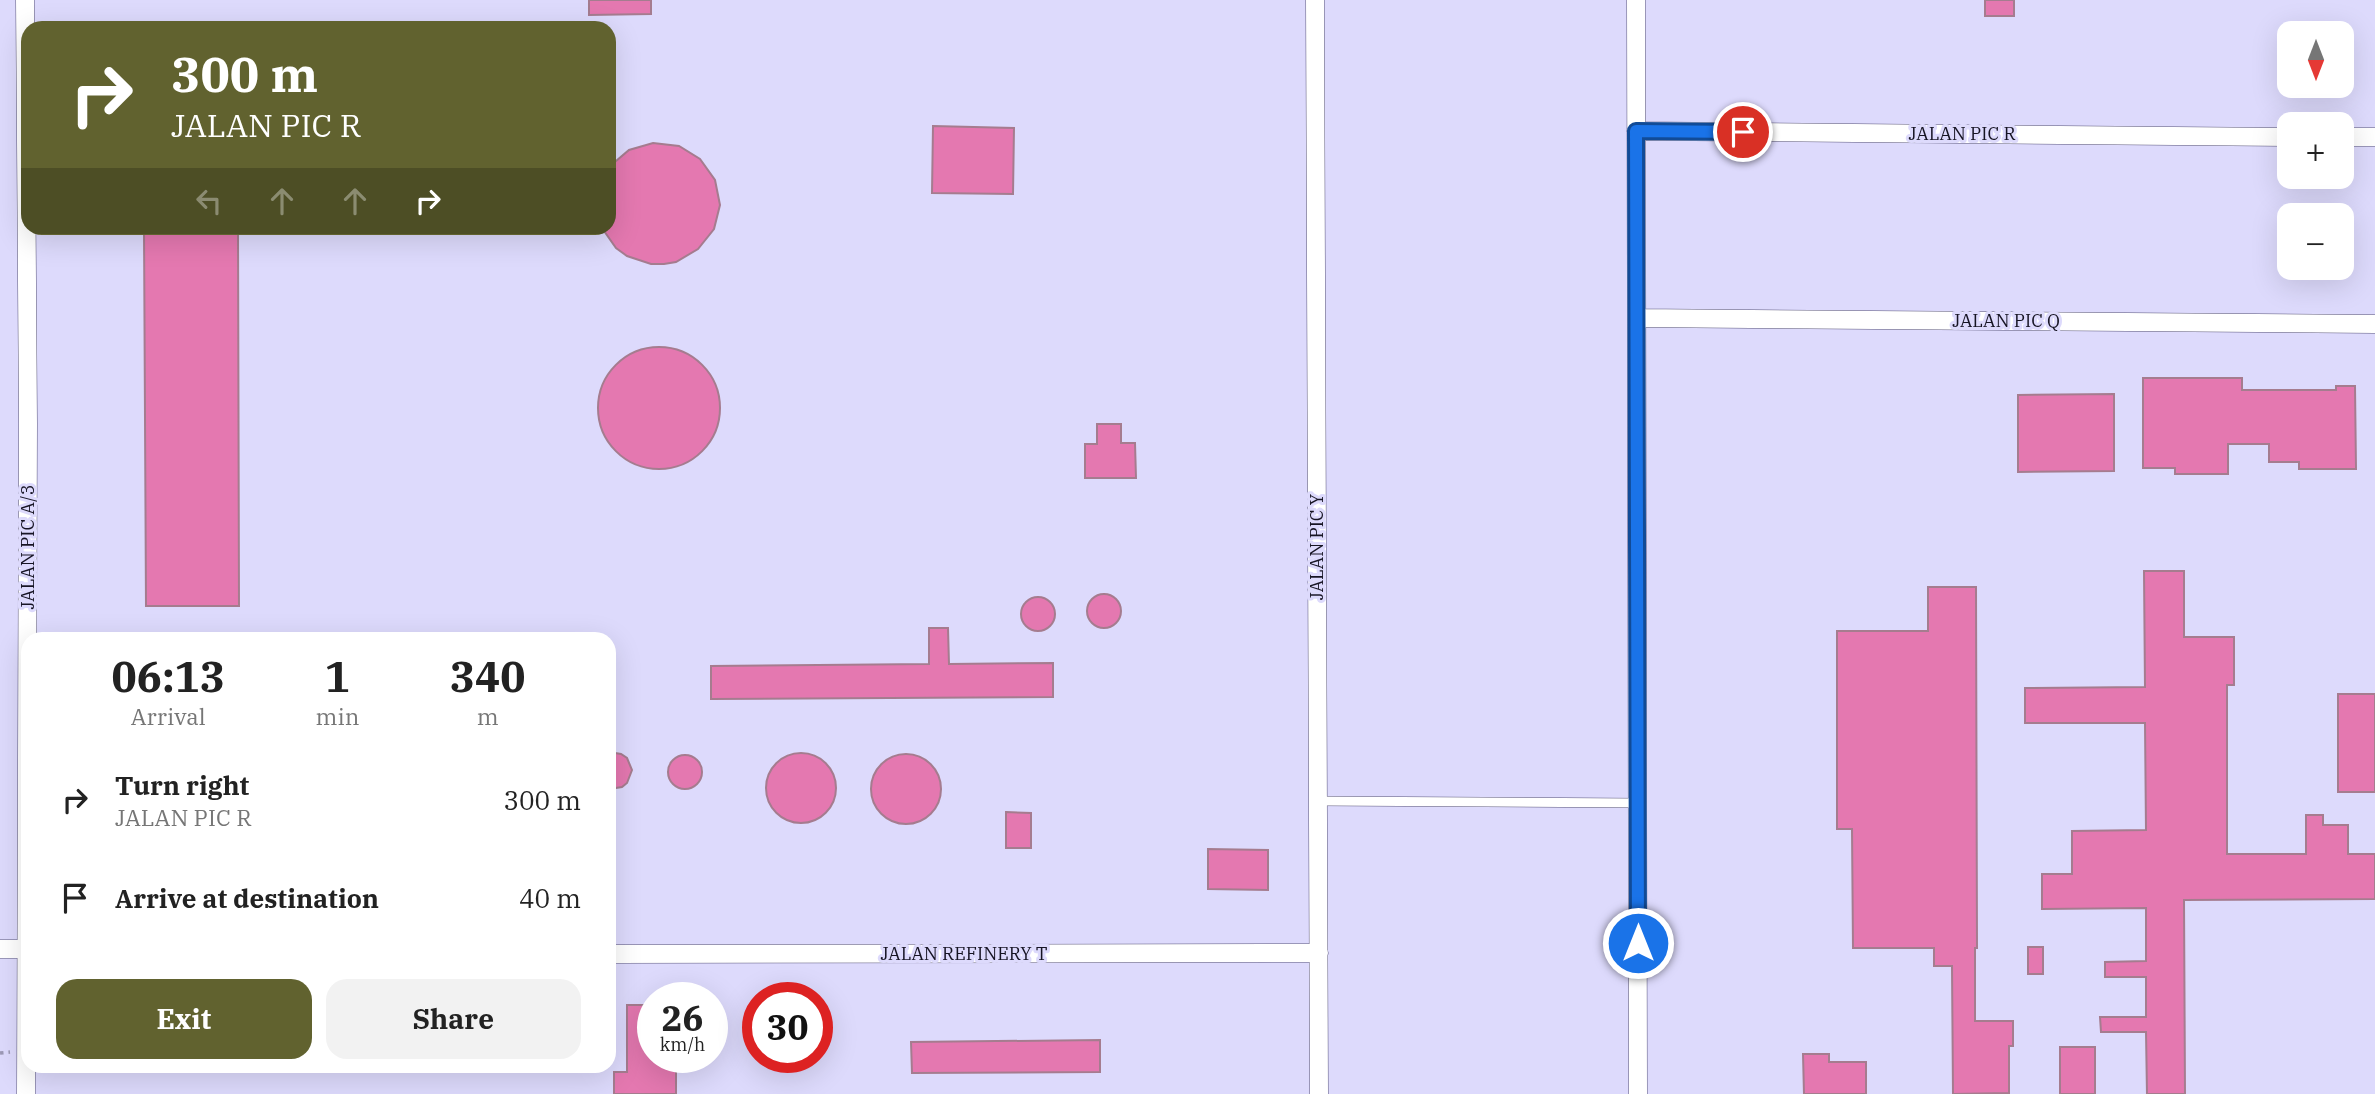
<!DOCTYPE html>
<html lang="en">
<head>
<meta charset="utf-8">
<style>
	body { margin:0; font-family:"IBM Plex Serif",serif; background:#f2f2f2; color:#222; height:100vh; display:flex; flex-direction:column; font-size:26px; white-space:nowrap }
	* { box-sizing:border-box; margin:0 }
	p { font-size:23px; color:#767676 }
	.icon { flex:none; width:38px; height:38px; fill:none; stroke:currentColor; stroke-width:2; stroke-linecap:round; stroke-linejoin:round }
	.map { position:relative; flex:1; overflow:hidden }
	.details { position:absolute; left:21px; top:632px; width:595px; height:441px; display:flex; flex-direction:column; background:#fff; border-radius:21px; box-shadow:0 7px 28px #0002 }
	.details>* { flex:none }
	.banner { position:absolute; left:21px; top:21px; width:595px; height:214px; border-radius:21px; box-shadow:0 7px 28px #0002; background:#61622f; color:#fff; overflow:hidden }
	.needle { width:46px; rotate:180deg }
	.fabs { position:absolute; left:2277px; top:21px; display:grid; gap:14px }
	.fabs a { display:grid; place-items:center; width:77px; height:77px; border-radius:14px; background:#fff; box-shadow:0 7px 28px #0002; font-size:35px }
	.speed { position:absolute; left:637px; top:982px; display:flex; gap:14px; font-size:35px; font-weight:700; text-align:center }
	.speed>* { display:grid; place-content:center; width:91px; height:91px; border-radius:50%; background:#fff; box-shadow:0 7px 28px #0002; line-height:1 }
	.speed small { font-size:18px; font-weight:400 }
	.speed .limit { border:10px solid #d22; background:#fff; color:#111 }
	.pin { position:absolute; display:grid; place-items:center; width:60px; height:60px; color:#fff; margin:-30px; border:4px solid #fff; border-radius:50%; box-shadow:0 2px 7px #0007 }
	.me { position:absolute; width:77px; margin:-38px; rotate:0deg; stroke-linejoin:round; filter:drop-shadow(0 0 5px #0008) }
	.turn { display:flex; align-items:center; gap:24px; height:147px; padding:0 35px; font-size:32px }
	.turn .icon { width:91px; height:91px; stroke-width:2.5 }
	.turn b { display:block; font-size:49px; line-height:60px }
	.lanes { display:flex; align-items:center; height:66px; padding:0 35px; background:#0003; justify-content:center; gap:35px; direction:ltr }
	.lanes .off { opacity:.35 }
	.eta { display:flex; justify-content:space-evenly; align-items:center; height:119px; text-align:center }
	.eta b { font-size:42px; font-weight:800; line-height:49px }
	.cta { display:flex; gap:14px; margin-top:auto; padding:14px 35px }
	.cta a { flex:1; height:80px; border-radius:21px; background:#61622f; color:#fff; font-size:28px; font-weight:800; line-height:80px; text-align:center }
	.cta a+a { background:#f2f2f2; color:#222 }
	ul { padding:0; list-style:none }
	li { display:flex; align-items:center; gap:21px; height:98px; padding:0 35px }
	li div { flex:1 }
	li b { display:block; font-size:26px }
	li em { font-style:normal }
	.map>svg:first-child { display:block }
</style>
</head>
<body>
<div class="map">
<svg width="2375" height="1094" viewBox="0 0 2375 1094">
	<rect width="100%" height="100%" fill="#dddafc"/>
	<path fill="#e478b0" stroke="#a57c8f" stroke-width="2" d="M589,0H651V14L589,15Z
		M1985,0H2014V16H1985Z
		M933,126L1014,128L1013,194L932,193Z
		M653,143L679,146L700,159L715,180L720,205L714,229L698,249L676,262L664,264H651L627,256L616,248L602,228H609V167L629,150Z
		M144,228H238L239,606H146Z
		M598 408a61 61 0 1 1 122 0a61 61 0 1 1-122 0Z
		M2143,378H2242V390H2336V386H2355L2356,469H2299V462H2269V444H2228V474H2175V468H2143Z
		M2114,394V471L2018,472V395Z
		M1097,424H1121V443H1135L1136,478H1085V444H1097Z
		M2144,571H2184V637H2234V685H2227V854H2306V815H2323V825H2348V854H2375V899L2184,900L2185,1094H2147L2146,1032H2101L2100,1017H2146V977H2105V962L2146,961V908L2042,909V874H2072V831L2146,830L2145,723H2025V688L2145,687Z
		M1928,587H1976L1977,948H1975V1021H2013V1046H2009V1093L1953,1094L1952,966H1934V948H1853L1852,829H1837V631H1928Z
		M1087 611a17 17 0 1 1 34 0a17 17 0 1 1-34 0Z
		M1021 614a17 17 0 1 1 34 0a17 17 0 1 1-34 0Z
		M929,628H948L949,664L1053,663V697L711,699V666L929,664Z
		M2338,694H2375V792H2338Z
		M609,752L621,754L627,758L632,770L627,783L622,787L609,789Z
		M766 788a35 35 0 1 1 70 0a35 35 0 1 1-70 0Z
		M871 789a35 35 0 1 1 70 0a35 35 0 1 1-70 0Z
		M668 772a17 17 0 1 1 34 0a17 17 0 1 1-34 0Z
		M1006,812L1031,813V848H1006Z
		M1208,849L1268,850V890L1208,889Z
		M2028,947H2043V974H2028Z
		M627,1005H653V1057H676V1094H614V1072H627Z
		M1100,1040V1072L912,1073L911,1042Z
		M2060,1047H2095V1094H2060Z
		M1803,1054H1829V1062H1866V1094H1804Z"/>
	<g fill="none" stroke-linecap="round" stroke-linejoin="round">
		<defs>
			<path id="service" d="M1318,801L1638,803"/>
			<path id="minor" d="M25,0L28,423L26,1094
				M1315,0L1319,1094
				M1636,0L1638,1094
				M1636,131L2289,137
				M2342,137H2375
				M1637,318L2375,324
				M0,949H28
				M609,954L1319,953"/>
		</defs>
		<use href="#service" stroke="#585478" stroke-width="10"/>
		<use href="#minor" stroke="#585478" stroke-width="19"/>
		<path stroke="#9c99b5" stroke-width="3.5" stroke-dasharray="3.5 5" stroke-linecap="butt" d="M0,1053L10,1052"/>
		<use href="#service" stroke="#fff" stroke-width="9"/>
		<use href="#minor" stroke="#fff" stroke-width="18"/>
	</g>
	<g fill="none" stroke-linecap="round" stroke-linejoin="round">
		<defs>
			<path id="route" d="M1638,943L1636,131L1743,132"/>
		</defs>
		<use href="#route" stroke="#114b97" stroke-width="18"/>
		<use href="#route" stroke="#1a73e8" stroke-width="12"/>
	</g>
	<g text-anchor="middle" stroke-width="6" stroke-linejoin="round" paint-order="stroke">
		<g font-size="18" fill="#161423" stroke="#dddafc">
			<text x="1962" y="140">JALAN PIC R</text>
			<text x="2006" y="327">JALAN PIC Q</text>
			<text transform="translate(28 547) rotate(-90)" y="6">JALAN PIC A/3</text>
			<text transform="translate(1317 547) rotate(-90)" y="6">JALAN PIC Y</text>
			<text x="964" y="960">JALAN REFINERY T</text>
		</g>
	</g>
</svg>
<div class="fabs">
<a><svg class="needle" viewBox="-14 -14 28 28"><path d="M0-13l5 13h-10z" fill="#e53935"/><path d="M0 13l5-13h-10z" fill="#767676"/></svg></a>
<a>+</a>
<a>−</a>
</div>
<div class="speed"><div>26<small>km/h</small></div><div class="limit">30</div></div>
<div class="pin" style="left:1743px;top:132px;background:#d93025"><svg class="icon" aria-label="arrive" viewBox="0 0 24 24"><path d="M6 21V4h12l-3 4 3 4H6"/></svg></div>
<svg class="me" style="left:1638px;top:943px" viewBox="-20 -20 40 40"><circle r="17" fill="#1a73e8" stroke="#fff" stroke-width="3"/><path d="M0-11L8 9 0 5-8 9z" fill="#fff"/></svg>
<div class="banner">
<div class="turn"><svg class="icon" aria-label="right" viewBox="0 0 24 24"><path d="M7 20v-9h11M14 6l5 5-5 5"/></svg><div><b>300 m</b>JALAN PIC R</div></div>
<div class="lanes"><svg class="icon off" aria-label="left" viewBox="0 0 24 24"><path d="M17 20v-9H6M10 6l-5 5 5 5"/></svg><svg class="icon off" aria-label="ahead" viewBox="0 0 24 24"><path d="M12 20V5M6 11l6-6 6 6"/></svg><svg class="icon off" aria-label="ahead" viewBox="0 0 24 24"><path d="M12 20V5M6 11l6-6 6 6"/></svg><svg class="icon" aria-label="right" viewBox="0 0 24 24"><path d="M7 20v-9h11M14 6l5 5-5 5"/></svg></div>
</div>
<section class="details">
<div class="eta">
<div><b>06:13</b><p>Arrival</p></div>
<div><b>1</b><p>min</p></div>
<div><b>340</b><p>m</p></div>
</div>
<ul>
<li><svg class="icon" aria-label="right" viewBox="0 0 24 24"><path d="M7 20v-9h11M14 6l5 5-5 5"/></svg><div><b>Turn right</b><p>JALAN PIC R</p></div><em>300 m</em></li>
<li><svg class="icon" aria-label="arrive" viewBox="0 0 24 24"><path d="M6 21V4h12l-3 4 3 4H6"/></svg><div><b>Arrive at destination</b></div><em>40 m</em></li>
</ul>
<div class="cta"><a>Exit</a><a>Share</a></div>
</section>
</div>
</body>
</html>
